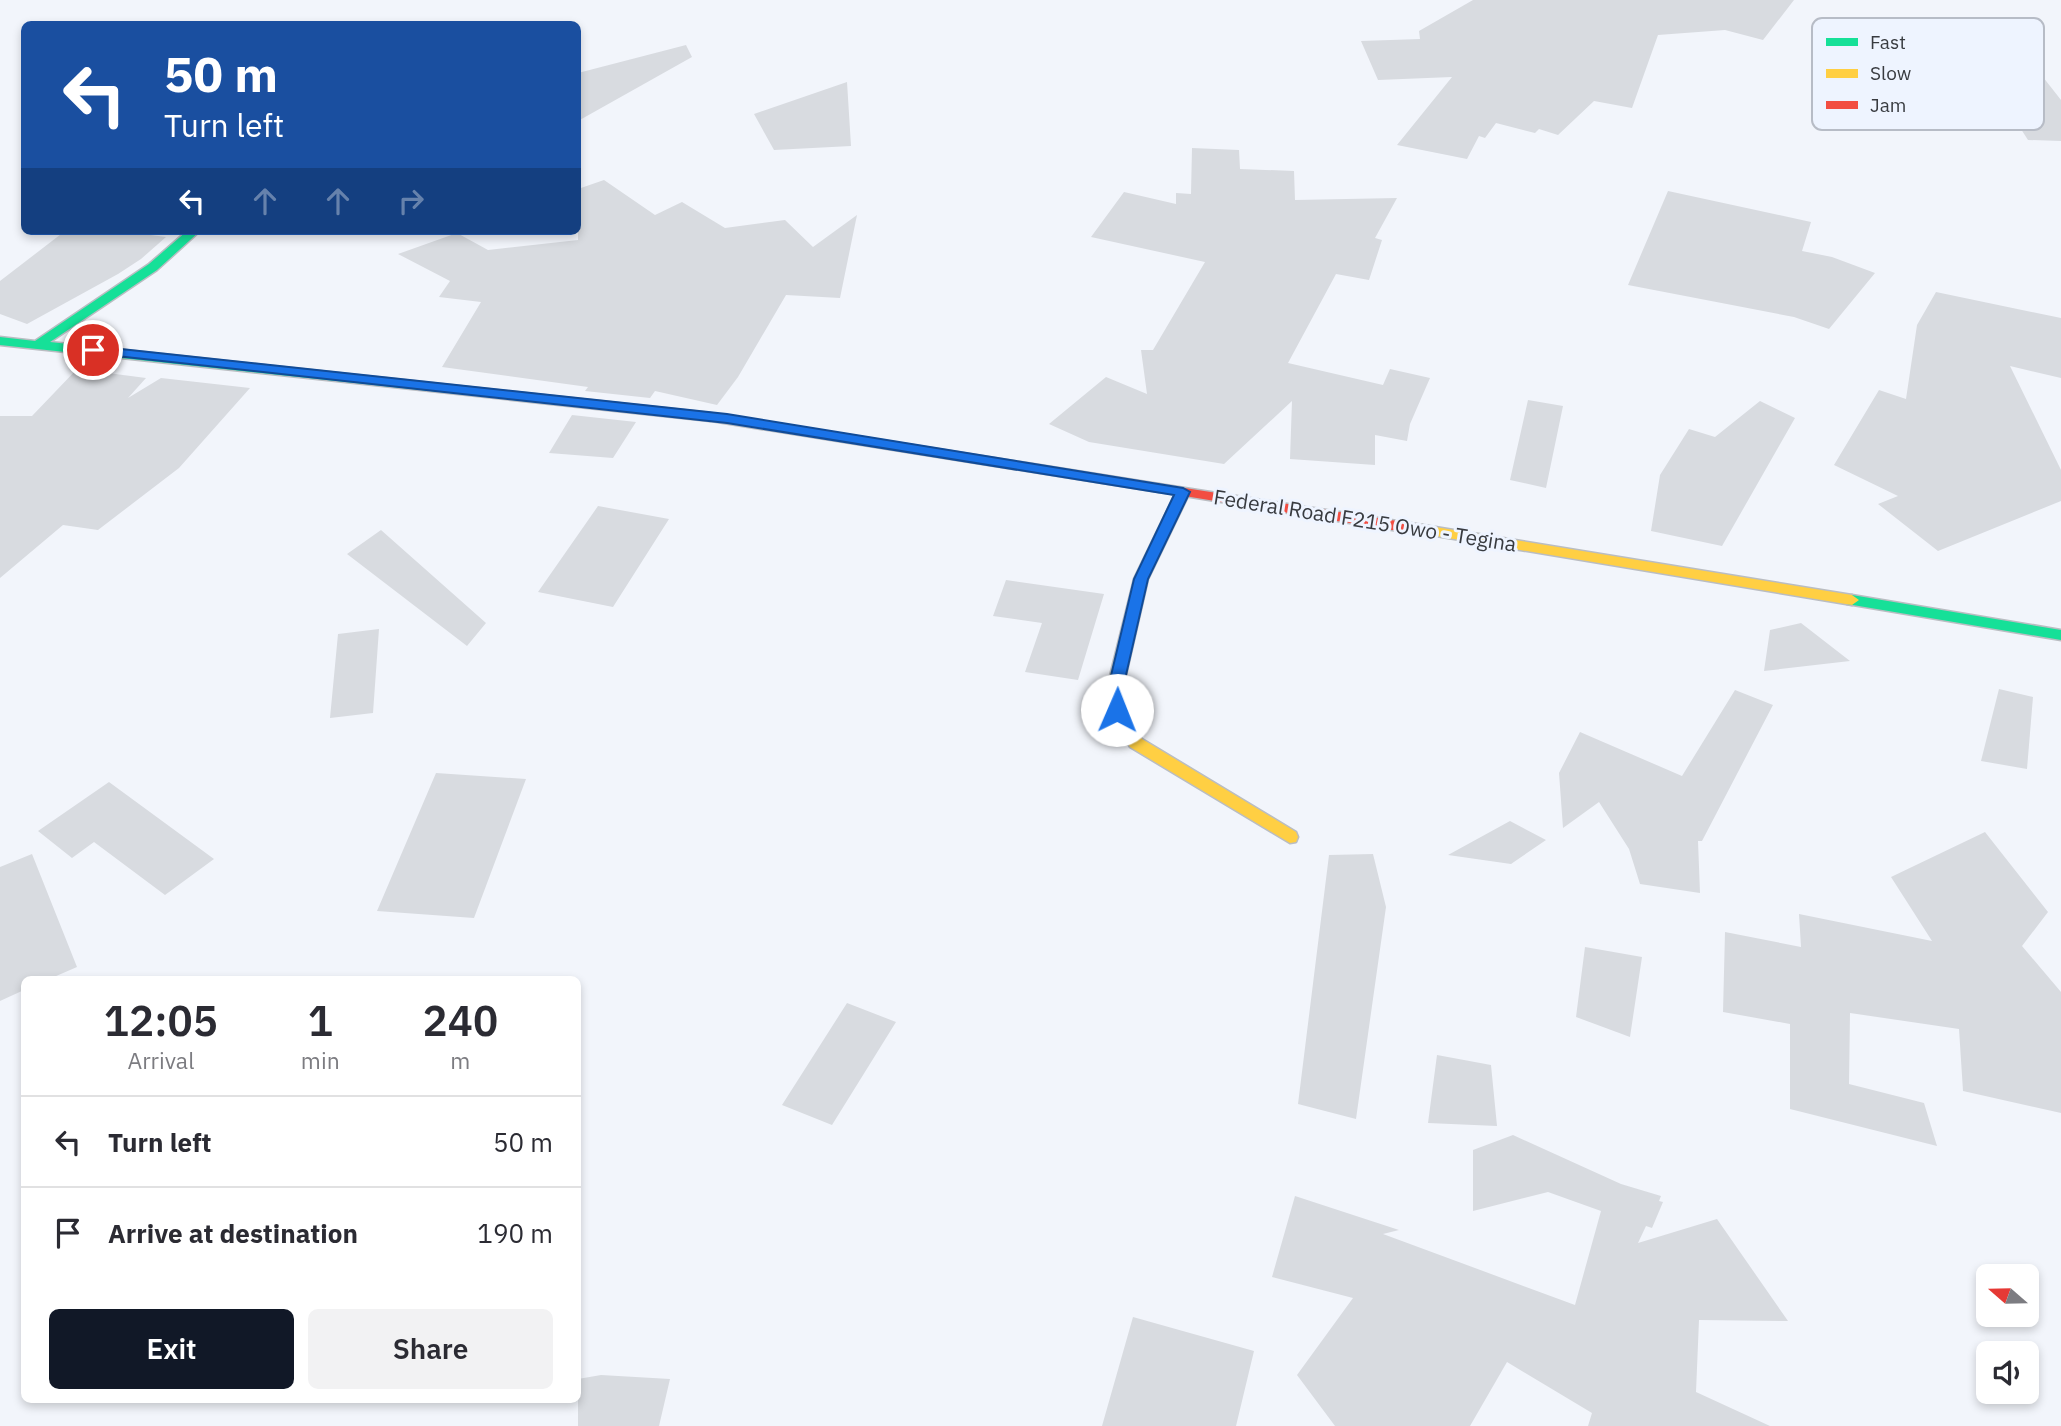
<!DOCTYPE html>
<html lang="en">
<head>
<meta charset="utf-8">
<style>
	body { margin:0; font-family:"IBM Plex Sans",sans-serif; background:#f2f2f3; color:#2b2b33; height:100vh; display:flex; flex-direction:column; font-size:26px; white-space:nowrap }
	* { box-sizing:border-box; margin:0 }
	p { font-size:23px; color:#7c7c81 }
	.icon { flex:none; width:38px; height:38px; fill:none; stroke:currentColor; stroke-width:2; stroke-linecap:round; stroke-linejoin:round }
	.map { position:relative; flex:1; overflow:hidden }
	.side { position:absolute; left:21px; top:976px; width:560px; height:427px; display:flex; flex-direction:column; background:#fff; border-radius:10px; box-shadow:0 4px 10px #0003 }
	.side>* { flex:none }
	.hud { position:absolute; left:21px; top:21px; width:560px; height:214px; border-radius:10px; box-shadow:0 4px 10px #0003; background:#1a4fa0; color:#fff; overflow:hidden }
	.needle { width:46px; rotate:290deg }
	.buttons { position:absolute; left:1976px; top:1264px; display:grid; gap:14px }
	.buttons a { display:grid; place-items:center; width:63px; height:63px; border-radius:10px; background:#fff; box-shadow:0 4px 10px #0003; font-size:35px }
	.pin { position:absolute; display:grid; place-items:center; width:60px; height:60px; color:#fff; margin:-30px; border:4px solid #fff; border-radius:50%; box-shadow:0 2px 7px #0007 }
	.me { position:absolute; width:77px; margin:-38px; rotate:1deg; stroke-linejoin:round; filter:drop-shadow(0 0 5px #0008) }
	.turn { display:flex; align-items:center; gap:24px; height:147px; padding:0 28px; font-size:32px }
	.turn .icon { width:91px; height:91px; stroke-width:2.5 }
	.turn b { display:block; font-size:49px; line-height:60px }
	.lanes { display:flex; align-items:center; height:66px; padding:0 28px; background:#0003; justify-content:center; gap:35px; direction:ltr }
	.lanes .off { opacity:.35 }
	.eta { display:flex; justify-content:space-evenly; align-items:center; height:119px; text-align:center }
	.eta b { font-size:42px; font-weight:600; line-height:49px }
	.cta { display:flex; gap:14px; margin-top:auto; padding:14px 28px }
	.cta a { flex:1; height:80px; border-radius:10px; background:#111827; color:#fff; font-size:28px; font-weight:600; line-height:80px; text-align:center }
	.cta a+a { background:#f2f2f3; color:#2b2b33 }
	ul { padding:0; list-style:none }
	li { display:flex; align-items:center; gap:21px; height:91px; padding:0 28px; border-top:2px solid #e1e1e2 }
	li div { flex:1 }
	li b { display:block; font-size:26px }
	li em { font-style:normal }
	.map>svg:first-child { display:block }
</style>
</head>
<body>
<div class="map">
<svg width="2061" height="1426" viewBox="0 0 2061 1426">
	<rect width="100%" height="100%" fill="#f2f5fb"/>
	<path fill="#d8dbe0" d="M1473,0H1794L1763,40L1725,30L1658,35L1632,108L1594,101L1558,135L1539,129L1535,133L1496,123L1485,138L1479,136L1467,159L1397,145L1452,77L1378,80L1361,41L1420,39L1419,31Z
		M1965,42L2017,44L2061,100V141L2028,140Z
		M686,45L692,57L578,121V73Z
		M847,82L851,146L774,150L754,114Z
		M1192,148L1239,150L1240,169L1294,171L1295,200L1397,198L1375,238L1382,240L1369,280L1336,274L1288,363L1383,385L1390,369L1430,378L1410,424L1407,441L1375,435V465L1290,459L1292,401L1224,464L1089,442L1049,424L1106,377L1147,394L1141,350H1153L1205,262L1091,237L1124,192L1176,204V193L1191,194Z
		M604,180L655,215L682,202L725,228L785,220L813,247L857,215L840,298L786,295L738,377L717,405L655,391L650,398L585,391L588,387L442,367L481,302L439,297L450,281L398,254L457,233L488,250L578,240V189Z
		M1668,191L1811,222L1802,251L1832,257L1875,273L1829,329L1794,317L1628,285Z
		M65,231H120L166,237L141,259L118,274L27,324L0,314V281Z
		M1936,292L2061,318V378L2010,366L2061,470V501L1938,551L1878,504L1898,496L1834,465L1879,390L1906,399L1917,325Z
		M77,369L146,378L128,398L161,378L250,388L179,468L98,530L63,525L0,578V416H32Z
		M1528,400L1563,406L1546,488L1510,480Z
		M1760,401L1795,418L1722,546L1651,531L1660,475L1689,429L1715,437Z
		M572,415L636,422L613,458L549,453Z
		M598,506L669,519L613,607L538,592Z
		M381,530L486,623L467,646L347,554Z
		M1006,580L1104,594L1078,680L1025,672L1042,623L993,616Z
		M1801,623L1850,661L1764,671L1770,630Z
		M379,629L373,713L330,718L338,634Z
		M1999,689L2033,697L2027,769L1981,761Z
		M1735,690L1773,705L1702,841H1698L1700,893L1640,884L1629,849L1599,802L1563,828L1559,773L1580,732L1682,776Z
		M436,773L526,779L474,918L377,911Z
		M109,782L214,859L165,895L94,842L72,858L38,831Z
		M1510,821L1546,840L1511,864L1448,855Z
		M1985,832L2048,912L2022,946L2061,992V1113L1963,1091L1959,1029L1850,1013L1849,1084L1924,1103L1937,1146L1790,1109V1024L1723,1012L1725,932L1801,947L1799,914L1932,941L1891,877Z
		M32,854L77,967L47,980H24V990L0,1001V867Z
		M1373,854L1386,907L1356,1119L1298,1104L1329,855Z
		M1585,947L1642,957L1630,1037L1576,1017Z
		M847,1003L896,1022L832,1125L782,1105Z
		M1437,1055L1491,1065L1497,1126L1428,1123Z
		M1513,1135L1621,1184L1661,1196L1659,1201L1663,1202L1652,1228L1646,1226L1638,1243L1717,1219L1788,1321L1699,1320L1696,1392L1770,1426H1588L1592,1413L1507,1362L1470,1426H1335L1297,1375L1353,1298L1272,1277L1295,1196L1399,1230L1383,1234L1575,1305L1601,1211L1548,1192L1473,1211V1150Z
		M1133,1317L1254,1351L1236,1426H1102Z
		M601,1375L670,1379L659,1426H578V1379Z"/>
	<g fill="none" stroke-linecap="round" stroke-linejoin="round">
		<defs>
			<path id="fast" d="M187,231H200L157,270L50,342L710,413L717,417L710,421L0,345V337L35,341L149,264Z
				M1852,595L2061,630V640L1847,604L1845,600L1847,596Z"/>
			<path id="slow" d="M710,413L1159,484L1166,488L1159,492L705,420V414Z
				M1183,488L1190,492L1148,579L1123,688L1125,710L1142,739L1296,832L1298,837L1296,842L1290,843L1130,747L1109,710L1107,688L1134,579L1176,492Z
				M1423,525L1852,595L1859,600L1852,605L1418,533L1416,530L1418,527Z"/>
			<path id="jam" d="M1159,484L1423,525L1430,530L1423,535L1154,491L1152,488L1154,485Z"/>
		</defs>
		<use href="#fast" stroke="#babdc2" stroke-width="3"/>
		<use href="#slow" stroke="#babdc2" stroke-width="3"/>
		<use href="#jam" stroke="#babdc2" stroke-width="3"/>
		<use href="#fast" fill="#16e098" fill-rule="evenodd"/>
		<use href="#slow" fill="#ffcf43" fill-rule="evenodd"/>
		<use href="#jam" fill="#f24e42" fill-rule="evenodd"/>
	</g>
	<path fill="#1a73e8" stroke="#114b97" stroke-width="2" d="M93,346L727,414L1183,488L1190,492L1148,579L1123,688L1125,710L1117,716L1109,710L1108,688L1134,579L1174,495L727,423L89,353V347Z"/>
	<g text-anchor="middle" stroke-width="6" stroke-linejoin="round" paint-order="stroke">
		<g font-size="21" fill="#383b40" stroke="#eef4ff">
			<text transform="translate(1365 521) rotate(9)" y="7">Federal Road F215 Owo - Tegina</text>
		</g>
	</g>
	<rect x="1812" y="18" width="232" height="112" rx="10" fill="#eef4ff" stroke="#b7bcc6" stroke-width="2"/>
	<rect x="1826" y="38" width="32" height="8" fill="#16e098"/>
	<rect x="1826" y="69" width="32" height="9" fill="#ffcf43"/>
	<rect x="1826" y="101" width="32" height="8" fill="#f24e42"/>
	<g font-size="19" fill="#383b40">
		<text x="1870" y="49">Fast</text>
		<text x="1870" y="80">Slow</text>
		<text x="1870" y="112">Jam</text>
	</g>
</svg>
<div class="buttons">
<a><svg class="needle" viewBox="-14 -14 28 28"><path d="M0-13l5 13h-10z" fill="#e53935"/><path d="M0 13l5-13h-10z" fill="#7c7c81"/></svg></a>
<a><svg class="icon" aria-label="sound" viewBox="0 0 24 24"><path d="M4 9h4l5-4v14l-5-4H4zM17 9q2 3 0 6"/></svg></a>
</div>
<div class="pin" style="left:93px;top:350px;background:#d93025"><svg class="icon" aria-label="arrive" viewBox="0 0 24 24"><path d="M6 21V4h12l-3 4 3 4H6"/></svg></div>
<svg class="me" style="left:1117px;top:710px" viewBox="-20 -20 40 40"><circle r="19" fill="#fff"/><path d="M0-13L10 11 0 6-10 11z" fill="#1a73e8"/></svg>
<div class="hud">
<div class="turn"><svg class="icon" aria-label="left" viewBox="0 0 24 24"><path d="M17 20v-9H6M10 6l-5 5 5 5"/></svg><div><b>50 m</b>Turn left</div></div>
<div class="lanes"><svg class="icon" aria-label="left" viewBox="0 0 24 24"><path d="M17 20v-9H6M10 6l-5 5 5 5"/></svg><svg class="icon off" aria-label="ahead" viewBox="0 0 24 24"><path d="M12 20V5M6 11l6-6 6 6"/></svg><svg class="icon off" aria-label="ahead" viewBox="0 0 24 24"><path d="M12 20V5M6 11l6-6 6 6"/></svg><svg class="icon off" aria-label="right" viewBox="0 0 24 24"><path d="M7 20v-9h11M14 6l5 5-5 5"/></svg></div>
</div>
<section class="side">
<div class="eta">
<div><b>12:05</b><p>Arrival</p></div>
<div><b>1</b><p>min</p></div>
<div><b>240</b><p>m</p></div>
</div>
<ul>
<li><svg class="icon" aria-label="left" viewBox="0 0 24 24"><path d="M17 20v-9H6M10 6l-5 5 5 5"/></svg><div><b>Turn left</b></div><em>50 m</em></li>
<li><svg class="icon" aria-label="arrive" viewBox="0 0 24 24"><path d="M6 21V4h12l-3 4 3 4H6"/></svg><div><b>Arrive at destination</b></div><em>190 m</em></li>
</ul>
<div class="cta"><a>Exit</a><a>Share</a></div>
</section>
</div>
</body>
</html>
